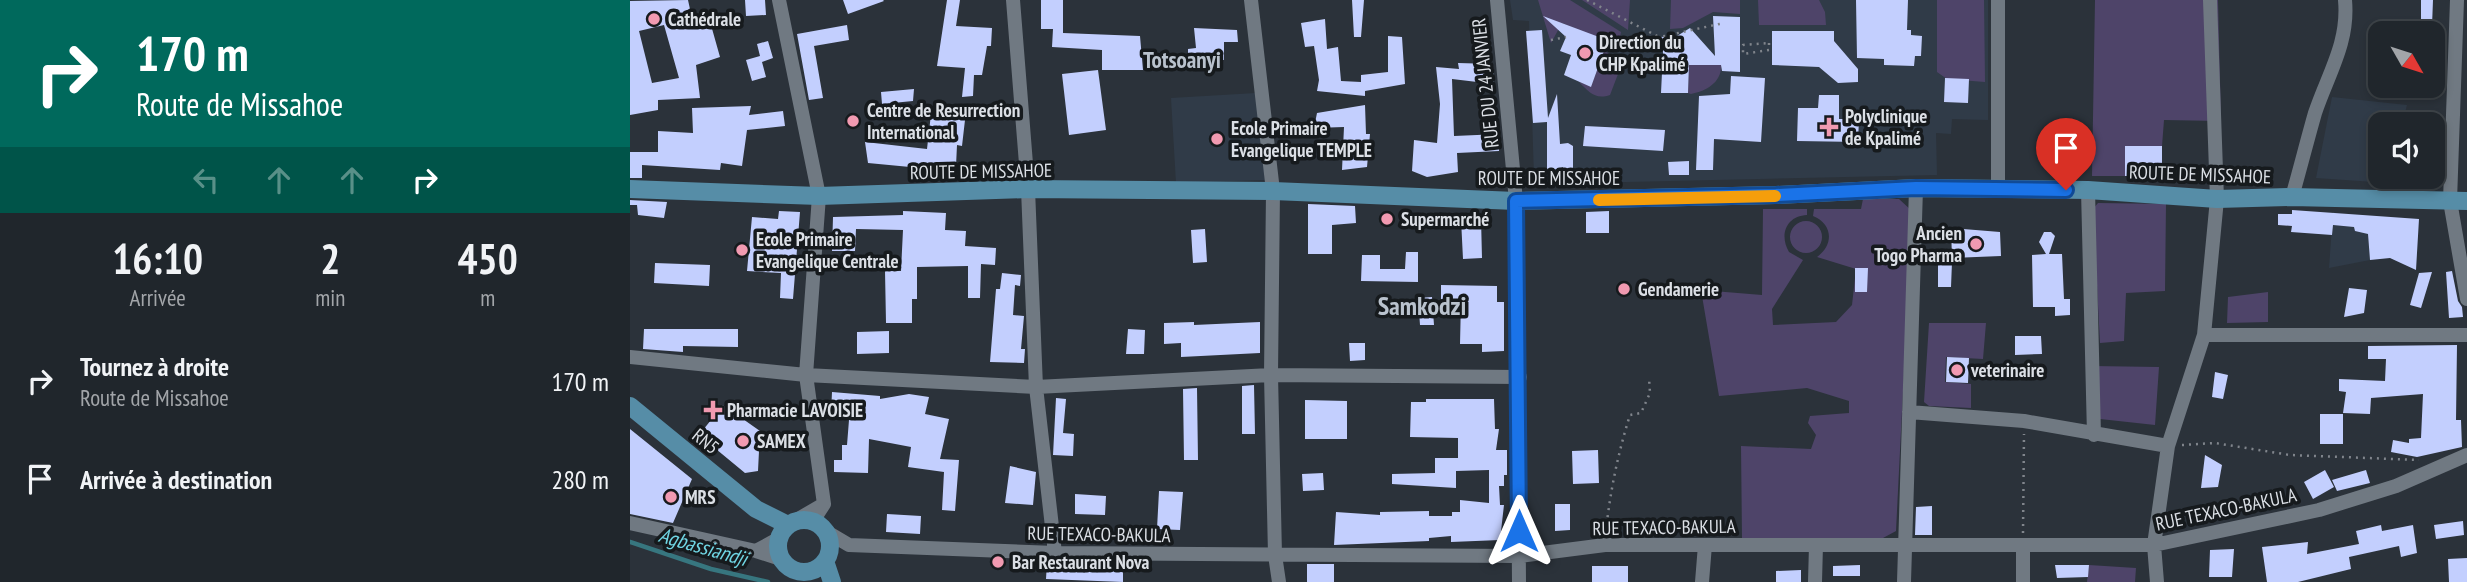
<!DOCTYPE html>
<html lang="fr">
<head>
<meta charset="utf-8">
<style>
	body { margin:0; font-family:"PT Sans Narrow",sans-serif; background:#282e34; color:#f1f3f6; height:100vh; display:flex; flex-direction:column; font-size:26px; white-space:nowrap }
	* { box-sizing:border-box; margin:0 }
	p { font-size:23px; color:#a2a5a9 }
	.icon { flex:none; width:38px; height:38px; fill:none; stroke:currentColor; stroke-width:2; stroke-linecap:round; stroke-linejoin:round }
	.map { position:relative; flex:1; overflow:hidden }
	.panel { display:flex; flex-direction:column; background:#20262c; width:630px }
	.panel>* { flex:none }
	.top-card { background:#00695c; color:#fff; overflow:hidden }
	.needle { width:46px; rotate:129deg }
	.tools { position:absolute; left:1738px; top:21px; display:grid; gap:14px }
	.tools a { display:grid; place-items:center; width:77px; height:77px; border-radius:14px; background:#20262c; box-shadow:0 4px 10px #0003,0 0 0 2px #3d4348; font-size:35px }
	.pin { position:absolute; display:grid; place-items:center; width:60px; height:60px; color:#fff; margin:-72px -30px; border-radius:50% 50% 50% 0; rotate:-45deg; box-shadow:0 0 7px #0007 }
	.pin .icon { rotate:45deg }
	.me { position:absolute; width:77px; margin:-38px; rotate:0deg; stroke-linejoin:round; filter:drop-shadow(0 0 5px #0008) }
	.turn { display:flex; align-items:center; gap:24px; height:147px; padding:0 21px; font-size:32px }
	.turn .icon { width:91px; height:91px; stroke-width:2.5 }
	.turn b { display:block; font-size:49px; line-height:60px }
	.lanes { display:flex; align-items:center; height:66px; padding:0 21px; background:#0003; justify-content:center; gap:35px; direction:ltr }
	.lanes .off { opacity:.35 }
	.eta { display:flex; justify-content:space-evenly; align-items:center; height:119px; text-align:center }
	.eta b { font-size:42px; font-weight:700; line-height:49px }
	ul { padding:0; list-style:none }
	li { display:flex; align-items:center; gap:21px; height:98px; padding:0 21px }
	li div { flex:1 }
	li b { display:block; font-size:26px }
	li em { font-style:normal }
	main { display:flex; flex:1; min-height:0 }
	.map>svg:first-child { display:block }
</style>
</head>
<body>
<main>
<section class="panel">
<div class="top-card">
<div class="turn"><svg class="icon" aria-label="right" viewBox="0 0 24 24"><path d="M7 20v-9h11M14 6l5 5-5 5"/></svg><div><b>170 m</b>Route de Missahoe</div></div>
<div class="lanes"><svg class="icon off" aria-label="left" viewBox="0 0 24 24"><path d="M17 20v-9H6M10 6l-5 5 5 5"/></svg><svg class="icon off" aria-label="ahead" viewBox="0 0 24 24"><path d="M12 20V5M6 11l6-6 6 6"/></svg><svg class="icon off" aria-label="ahead" viewBox="0 0 24 24"><path d="M12 20V5M6 11l6-6 6 6"/></svg><svg class="icon" aria-label="right" viewBox="0 0 24 24"><path d="M7 20v-9h11M14 6l5 5-5 5"/></svg></div>
</div>
<div class="eta">
<div><b>16:10</b><p>Arrivée</p></div>
<div><b>2</b><p>min</p></div>
<div><b>450</b><p>m</p></div>
</div>
<ul>
<li><svg class="icon" aria-label="right" viewBox="0 0 24 24"><path d="M7 20v-9h11M14 6l5 5-5 5"/></svg><div><b>Tournez à droite</b><p>Route de Missahoe</p></div><em>170 m</em></li>
<li><svg class="icon" aria-label="arrive" viewBox="0 0 24 24"><path d="M6 21V4h12l-3 4 3 4H6"/></svg><div><b>Arrivée à destination</b></div><em>280 m</em></li>
</ul>
</section>
<div class="map">
<svg width="1837" height="582" viewBox="0 0 1837 582">
	<rect width="100%" height="100%" fill="#2b323a"/>
	<path fill="#303b48" d="M880,0H1358V120L1322,119L1321,134L1306,133L1307,175L909,184L904,177L899,21L883,20Z
		M626,93L635,180L546,183L541,98Z
		M1702,97L1777,105L1772,124H1750V177H1761L1759,183L1686,178Z
		M1703,212L1712,215L1724,227L1738,234L1740,260L1699,268Z"/>
	<path fill="#4e4469" d="M908,0H940L991,32L988,47L932,23L921,43Z
		M952,0H1000L998,30Z
		M1041,0H1110V14L1083,12L1053,28L1040,29Z
		M1128,0H1189L1195,12L1196,25H1129Z
		M1307,0H1354L1355,82L1317,79L1307,72Z
		M1465,0H1588L1591,121L1534,120L1532,146H1496L1495,176H1462Z
		M974,51L993,61L980,95C965,100 959,92 949,82L961,86Z
		M1059,65H1091C1092,82 1077,91 1061,94L1058,93Z
		M1233,199H1269L1282,211L1266,531L1253,538L1112,539L1111,446L1181,449L1186,435L1178,423L1180,416L1219,413V401L1177,388L1089,396L1071,290L1132,295L1133,209H1177V215C1156,216 1149,235 1159,252L1173,260L1142,309L1143,325L1206,322L1222,305L1226,269L1187,257C1204,245 1203,224 1183,216L1184,209H1231Z
		M1468,203L1536,204L1535,291L1496,293L1494,341L1470,343L1463,209Z
		M1160 237a16 16 0 1 1 32 0a16 16 0 1 1-32 0Z
		M1638,292V322L1597,323L1598,297Z
		M1299,323H1356L1353,359L1316,357L1315,382L1341,384V408L1299,406L1294,402Z
		M1462,366L1529,367L1525,425L1461,418Z
		M1459,565L1506,568L1505,582H1457Z"/>
	<g fill="none" stroke-linecap="round" stroke-linejoin="round">
		<path stroke="#37767f" stroke-width="4.5" d="M0,542L81,569L138,582"/>
	</g>
	<path fill="#c3cffe" fill-rule="evenodd" d="M58,0L63,23L79,18L90,57L66,65L70,98L28,100V110L0,115V1ZM34,25L49,78L22,83L9,31Z
		M115,0H135L136,15L116,16Z
		M213,0H253L254,1L218,14Z
		M317,0H330L326,26L362,28L361,46H357L352,75H344L343,96L332,97L335,68L307,66Z
		M411,0H433V33L510,36L513,70H472V50L422,47L423,29H411Z
		M722,0H734L731,37H724Z
		M1226,0H1278L1277,30H1281V35L1292,36L1291,56H1285L1284,66L1254,65V59L1227,58Z
		M1791,0H1803L1802,26H1791Z
		M913,16L969,37L974,51L961,87L934,75L941,55L930,51L936,37Z
		M1083,16L1110,17V72L1092,71L1091,65H1059L1058,93H1031L1033,52L1030,37L1047,36L1060,28L1085,56Z
		M695,19L697,49L708,47L711,81L731,82V75L758,72V36L772,37L775,84L735,91V96L687,91L689,80L684,46L675,47L671,23Z
		M217,25L219,40L184,46L193,98L179,100L167,34Z
		M564,28L607,30L608,42H594V60L558,61V49L566,48Z
		M912,30L918,118L927,94L930,144L938,143L943,146V178H932L933,167L917,172V122L903,123L896,31Z
		M1142,31H1204V41L1228,69V82L1208,83L1189,67L1142,65Z
		M138,41L143,58L132,62L136,77L122,81L116,60L130,56L127,44Z
		M828,63L863,64L864,84L822,79L824,136L870,134L869,151L827,153L828,172L797,177L782,171L784,140L807,143L810,104L806,67L829,69Z
		M468,70L476,130L439,135L432,74Z
		M1101,76L1135,78L1131,142L1084,139L1083,170H1066L1069,96L1100,94Z
		M1315,78L1339,79L1338,103L1314,102Z
		M284,89L283,101L252,104L251,92Z
		M1189,95H1209V119H1229L1228,142L1167,141L1168,108H1188Z
		M735,105L736,134H740L737,167L712,170L714,127L684,128L687,113Z
		M121,106L119,115L153,111L155,126L117,130L112,166L91,163L90,170L12,165V178H0V152H28V131L63,133L62,108Z
		M301,114L335,120L332,146L327,145L326,166L280,167L238,163L235,142L297,149Z
		M955,126L1035,130L1033,151L953,146Z
		M1495,146H1532V176H1495Z
		M1059,161V175H1039L1038,162Z
		M0,200L37,202L34,218L8,215L7,205H0Z
		M678,204L725,206L726,223L702,225V254H678Z
		M1662,210L1789,219L1786,270L1760,258L1740,260L1738,234L1725,231L1724,227L1703,225L1702,235L1661,232L1662,226L1648,225V214H1662Z
		M149,211L170,212L163,299L150,298L151,273L117,271L122,217L148,219Z
		M273,211L316,213L315,230L336,231L335,246L366,248L365,265L351,264L350,298H338V266L287,267V299H282V323H256L255,271H271L273,230L226,229L225,251H202L203,217L273,215Z
		M979,211V233H956V212Z
		M851,218L852,258L833,259L831,219Z
		M1321,228L1370,232L1371,256L1322,258Z
		M575,229L577,262L563,263L561,230Z
		M1414,232H1421L1425,236L1419,254H1432L1434,299H1440V315L1425,316V307H1403L1402,255L1416,254L1409,242Z
		M776,252H788V282L731,281L732,255H750V269H775Z
		M1308,262H1322L1321,287H1308Z
		M25,263L80,265L79,286L24,283Z
		M1225,268H1238L1237,292H1225Z
		M1822,271L1828,301L1832,307L1833,317L1819,318L1816,272Z
		M1802,272L1791,308L1780,305L1789,273Z
		M372,273L391,275L390,286L385,285L383,315L394,316L391,349H395L394,363L360,362L366,289H370Z
		M811,285L867,286V302H874V351L852,352V344H830L831,300H811Z
		M1719,288L1737,290L1734,313L1714,317Z
		M802,297L804,325H790L788,298Z
		M564,322V325L630,322V353L551,357V343L534,344V323Z
		M14,329H108V347L53,346V352L13,349Z
		M498,329L515,330L514,354H496Z
		M259,331V353L227,354V332Z
		M1385,336H1411L1412,354L1385,355Z
		M719,343H735V360L720,361Z
		M1827,345L1826,420H1831L1832,447L1787,457L1761,452L1763,440L1779,443V439L1791,438L1793,394L1741,398L1740,414L1713,413L1716,392L1709,391V379L1755,381L1756,359H1738V346Z
		M1317,357L1339,358L1338,383L1316,382Z
		M1585,372L1598,375L1593,399L1582,397Z
		M624,385L625,434H612V386Z
		M567,388L568,460H554L553,389Z
		M202,392L250,396V399L279,394L299,397L295,414L319,419L310,459L329,460L325,511L312,510L314,472L278,467L281,447L239,439L238,473L204,472V460H212V445H217L219,420H212L213,414L201,413Z
		M426,398L436,399L433,433L444,434L443,456L423,455Z
		M796,399H864L865,429H869L866,450H877V475H874V486H869L870,505H874L870,540L821,542V536L799,538V541L704,545L706,512L750,515V512L799,511V516H822V512H830V500L859,503V470L826,471V488L762,484V474L805,473V458H828V438L780,437L781,402H796Z
		M675,400L717,401V439H675Z
		M93,405L130,431L128,471L115,473L69,435Z
		M1690,414H1713V444H1690Z
		M0,429L62,479L43,523L0,514Z
		M968,450L969,483L943,484L942,451Z
		M1575,455L1592,465L1588,487L1571,488Z
		M380,466L406,472L403,505L375,503Z
		M1695,470L1704,487L1683,499L1674,482Z
		M1736,470L1740,483L1707,491L1702,480Z
		M693,473L694,490L673,491L672,474Z
		M529,491L553,492L550,530L527,529Z
		M445,494L476,496L475,515L445,514Z
		M925,504H940V530L925,531Z
		M1302,506V535H1285L1286,507Z
		M257,514L291,516L290,534L256,532Z
		M1833,521L1834,535L1806,539L1804,525Z
		M1751,525L1752,531L1783,525L1787,553L1771,557L1769,546L1719,557L1721,569L1668,582H1637L1632,547L1678,542L1677,554L1729,544L1726,531Z
		M1604,549L1602,577H1579L1580,550Z
		M1837,558V582H1819L1818,559Z
		M417,562L493,564V582L416,579Z
		M677,564H704V582H677Z
		M1230,565V576H1203V566Z
		M1425,565H1459L1458,577L1427,578Z
		M962,566H998V582H962Z
		M1171,570V582H1146V571Z"/>
	<g fill="none" stroke-linecap="round" stroke-linejoin="round">
		<path stroke="#80858c" stroke-width="2.5" stroke-dasharray="2 5" stroke-linecap="butt" d="M957,0L1029,37
			M921,40L936,37
			M1139,43V50L1113,54V45Z
			M973,49L1009,48L1030,37L1094,23
			M1552,445L1585,443L1660,455L1789,460
			M976,531C980,492 988,453 1000,415L1011,413L1020,393L1019,378
			M1393,533L1394,434"/>
		<path stroke="#707982" stroke-width="14" d="M149,0L189,196L176,375L194,504
			M383,0L398,189L406,387L425,553
			M621,0L643,191L641,375L645,555L649,582
			M867,0L886,201L889,582
			M1368,0V191
			M1827,0L1820,201L1837,299
			M1458,190L1464,435
			M1662,197C1670,169 1677,141 1685,113C1698,74 1719,43 1715,0
			M1574,335H1837
			M0,357L176,375L406,387L641,375L890,377
			M1279,412L1394,421L1538,446
			M0,523L126,551
			M158,525L194,504L183,521
			M197,532L219,545L425,553L889,556L975,545H1524L1689,510L1766,486L1837,455
			M148,539L126,551L151,559
			M1072,582L1075,545
			M1185,582L1186,545
			M1274,582L1286,188
			M1393,582V545
			M1527,582L1524,545L1538,446L1574,335L1587,199L1580,0"/>
		<path stroke="#568da7" stroke-width="18" d="M0,189L189,196L398,189L643,191L886,201L1146,195L1286,188L1458,190L1587,199L1662,197L1837,201
			M0,406L126,509L158,525
			M148 546a26 26 0 1 1 52 0a26 26 0 1 1-52 0Z
			M195,561L202,582"/>
	</g>
	<g fill="none" stroke-linecap="round" stroke-linejoin="round">
		<defs>
			<path id="route" d="M889,531L886,201L1146,195L1286,188L1436,190"/>
		</defs>
		<use href="#route" stroke="#114b97" stroke-width="18"/>
		<use href="#route" stroke="#1a73e8" stroke-width="12"/>
		<path stroke="#f59e0b" stroke-width="12" d="M969,200L1145,196"/>
	</g>
	<g fill="#f19ab1" stroke="#161a1d" stroke-width="2.5">
		<circle cx="24" cy="19" r="7"/>
		<circle cx="955" cy="53" r="7"/>
		<circle cx="223" cy="121" r="7"/>
		<path d="M1195.5 116.5h7v7h7v7h-7v7h-7v-7h-7v-7h7z"/>
		<circle cx="587" cy="139" r="7"/>
		<circle cx="757" cy="219" r="7"/>
		<circle cx="1346" cy="244" r="7"/>
		<circle cx="112" cy="250" r="7"/>
		<circle cx="994" cy="289" r="7"/>
		<circle cx="1327" cy="370" r="7"/>
		<path d="M79.5 399.5h7v7h7v7h-7v7h-7v-7h-7v-7h7z"/>
		<circle cx="113" cy="441" r="7"/>
		<circle cx="41" cy="497" r="7"/>
		<circle cx="368" cy="562" r="7"/>
	</g>
	<g text-anchor="middle" stroke-width="7" stroke-linejoin="round" paint-order="stroke">
		<g font-size="19" font-weight="bold" fill="#dbdfe5" stroke="#161a1d" text-anchor="start">
			<text x="38" y="26">Cathédrale</text>
			<text x="969" y="49">Direction du<tspan x="969" dy="22">CHP Kpalimé</tspan></text>
			<text x="237" y="117">Centre de Resurrection<tspan x="237" dy="22">International</tspan></text>
			<text x="1215" y="123">Polyclinique<tspan x="1215" dy="22">de Kpalimé</tspan></text>
			<text x="601" y="135">Ecole Primaire<tspan x="601" dy="22">Evangelique TEMPLE</tspan></text>
			<text x="771" y="226">Supermarché</text>
			<text x="1332" y="240" text-anchor="end">Ancien<tspan x="1332" dy="22">Togo Pharma</tspan></text>
			<text x="126" y="246">Ecole Primaire<tspan x="126" dy="22">Evangelique Centrale</tspan></text>
			<text x="1008" y="296">Gendamerie</text>
			<text x="1341" y="377">veterinaire</text>
			<text x="97" y="417">Pharmacie LAVOISIE</text>
			<text x="127" y="448">SAMEX</text>
			<text x="55" y="504">MRS</text>
			<text x="382" y="569">Bar Restaurant Nova</text>
		</g>
		<g font-size="19" fill="#dbdfe5" stroke="#161a1d">
			<text transform="translate(855 83) rotate(-96)" y="7">RUE DU 24 JANVIER</text>
			<text transform="translate(351 171) rotate(-1)" y="7">ROUTE DE MISSAHOE</text>
			<text transform="translate(1570 174) rotate(2)" y="7">ROUTE DE MISSAHOE</text>
			<text x="919" y="185">ROUTE DE MISSAHOE</text>
			<text transform="translate(76 441) rotate(39)" y="7">RN5</text>
			<text transform="translate(1596 509) rotate(-12)" y="7">RUE TEXACO-BAKULA</text>
			<text transform="translate(1034 527) rotate(-1)" y="7">RUE TEXACO-BAKULA</text>
			<text transform="translate(469 534) rotate(1)" y="7">RUE TEXACO-BAKULA</text>
		</g>
		<g font-size="21" font-style="italic" fill="#70d5e3" stroke="#161a1d">
			<text transform="translate(73 547) rotate(16)" y="7">Agbassiandji</text>
		</g>
		<g font-size="23" font-weight="bold" fill="#b9c2cd" stroke="#161a1d">
			<text x="552" y="68">Totsoanyi</text>
		</g>
		<g font-size="26" font-weight="bold" fill="#b9c2cd" stroke="#161a1d">
			<text x="792" y="315">Samkodzi</text>
		</g>
	</g>
</svg>
<div class="tools">
<a><svg class="needle" viewBox="-14 -14 28 28"><path d="M0-13l5 13h-10z" fill="#e53935"/><path d="M0 13l5-13h-10z" fill="#a2a5a9"/></svg></a>
<a><svg class="icon" aria-label="sound" viewBox="0 0 24 24"><path d="M4 9h4l5-4v14l-5-4H4zM17 9q2 3 0 6"/></svg></a>
</div>
<div class="pin" style="left:1436px;top:190px;background:#d93025"><svg class="icon" aria-label="arrive" viewBox="0 0 24 24"><path d="M6 21V4h12l-3 4 3 4H6"/></svg></div>
<svg class="me" style="left:889px;top:531px" viewBox="-20 -20 40 40"><path d="M0-17L14 15 0 8-14 15z" fill="#1a73e8" stroke="#fff" stroke-width="4"/></svg>
</div>
</main>
</body>
</html>
